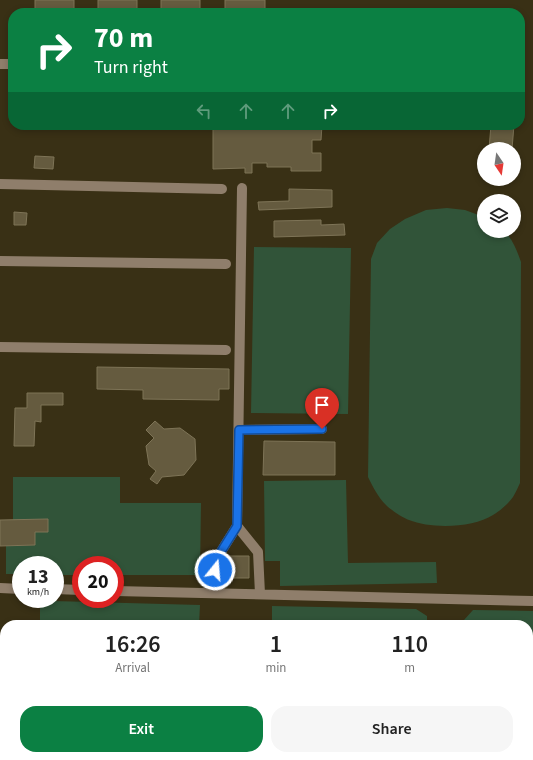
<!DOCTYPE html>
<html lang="en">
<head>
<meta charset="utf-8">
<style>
	body { margin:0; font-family:"Source Sans 3",sans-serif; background:#f6f6f6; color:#222; height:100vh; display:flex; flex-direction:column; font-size:15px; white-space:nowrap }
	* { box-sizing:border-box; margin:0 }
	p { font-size:13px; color:#767676 }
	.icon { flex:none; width:22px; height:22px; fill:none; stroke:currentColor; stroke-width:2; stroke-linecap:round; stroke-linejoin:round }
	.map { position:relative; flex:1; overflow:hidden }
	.details { position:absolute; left:0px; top:620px; width:533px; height:140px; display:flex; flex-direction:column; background:#fff; border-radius:16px 16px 0 0; box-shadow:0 2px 6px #0003 }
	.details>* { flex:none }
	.banner { position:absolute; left:8px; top:8px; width:517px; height:122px; border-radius:16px; box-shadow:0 2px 6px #0003; background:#0b8043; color:#fff; overflow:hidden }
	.needle { width:26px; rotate:167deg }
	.fabs { position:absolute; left:477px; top:142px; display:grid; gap:8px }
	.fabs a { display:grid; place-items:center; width:44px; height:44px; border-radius:50%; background:#fff; box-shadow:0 2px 6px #0003; font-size:20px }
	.speed { position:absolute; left:12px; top:556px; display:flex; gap:8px; font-size:20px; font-weight:700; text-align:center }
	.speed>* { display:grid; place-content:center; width:52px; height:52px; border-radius:50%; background:#fff; box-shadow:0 2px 6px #0003; line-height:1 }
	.speed small { font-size:10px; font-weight:400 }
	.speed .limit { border:6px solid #d22; background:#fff; color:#111 }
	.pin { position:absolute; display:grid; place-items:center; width:34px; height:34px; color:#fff; margin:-41px -17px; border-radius:50% 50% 50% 0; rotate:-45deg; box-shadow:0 0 4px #0007 }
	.pin .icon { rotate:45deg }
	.me { position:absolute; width:44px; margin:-22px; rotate:17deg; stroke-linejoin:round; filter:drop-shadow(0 0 3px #0008) }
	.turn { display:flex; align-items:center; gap:14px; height:84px; padding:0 20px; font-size:18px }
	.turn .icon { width:52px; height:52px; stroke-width:2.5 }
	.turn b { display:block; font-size:28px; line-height:34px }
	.lanes { display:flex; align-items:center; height:38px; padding:0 20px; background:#0003; justify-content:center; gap:20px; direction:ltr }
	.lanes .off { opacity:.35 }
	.eta { display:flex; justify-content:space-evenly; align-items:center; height:68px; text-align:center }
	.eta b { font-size:24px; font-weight:600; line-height:28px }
	.button { display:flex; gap:8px; margin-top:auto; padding:8px 20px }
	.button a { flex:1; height:46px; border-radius:16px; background:#0b8043; color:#fff; font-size:16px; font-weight:600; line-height:46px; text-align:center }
	.button a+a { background:#f6f6f6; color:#222 }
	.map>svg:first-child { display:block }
</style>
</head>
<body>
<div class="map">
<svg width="533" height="760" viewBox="0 0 533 760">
	<rect width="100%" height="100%" fill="#393015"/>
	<path fill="#315439" d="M447,208L465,210L484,217V231H504C513,239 517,251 521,262L520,483C518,487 516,492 513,497C508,504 500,511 493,515C473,528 431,529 409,520C403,518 391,510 386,505C378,497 373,487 368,477L371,259L377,243L390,229L405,219L426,210Z
		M254,247L351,248L348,414L251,413Z
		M13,477H120V503H201L200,575H115V565H81V575H55V565H21V574H6V546L35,545V532H48V519L13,520Z
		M346,480L348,563L436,562L437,583L280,586V561H265L264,481Z
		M53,601L200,605L199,625H40V608Z
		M272,606L416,609L427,616V625H272Z
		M473,610L533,611V705H528V625H464V620Z"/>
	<path fill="#655b3f" stroke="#7e7457" d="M35,0H74V13H35Z
		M98,0H137V13H98Z
		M161,0H200V13H161Z
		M225,0H265V13H225Z
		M231,125H322L321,140H312V153H321V171H291V167H267V163H252V173H245V168L213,169V129H231Z
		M491,125H514L512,149H489Z
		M35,156L54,157L53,169L34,168Z
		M289,189L332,190V207L259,210L258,202L289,201Z
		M14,212L27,213L26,225H14Z
		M321,220V225L344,224L345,235L274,237V221Z
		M97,367L229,369V389H219V400L143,399V390L97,389Z
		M27,393H63V405H41V422L35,421L34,446H14L15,408H27Z
		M155,421L164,429L180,428L195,439L196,460L184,475L162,477L157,484L150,479L156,471L149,465L146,446L154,438L146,430Z
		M264,441L335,442V475H263Z
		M48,519V532H35V545L0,546V520Z
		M227,556H249V578H227Z
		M528,752H533V760H463V755H528Z"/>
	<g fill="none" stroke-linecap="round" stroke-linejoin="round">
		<path stroke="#8f7e6b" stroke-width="10" d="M0,64H13
			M0,184L222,189
			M0,261L226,264
			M0,347L226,350
			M239,430L322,429
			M237,526L258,552L260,594
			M0,588L21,589
			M55,589L81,590
			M115,591L533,601
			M213,593L217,558L237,526L242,188
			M0,713H5
			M528,718H533
			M237,755V760"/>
	</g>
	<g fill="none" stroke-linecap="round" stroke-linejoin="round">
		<defs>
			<path id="route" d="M215,570L217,558L237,526L239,430L322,429"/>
		</defs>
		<use href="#route" stroke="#114b97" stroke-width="10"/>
		<use href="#route" stroke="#1a73e8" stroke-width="7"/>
	</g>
</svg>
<div class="fabs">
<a><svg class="needle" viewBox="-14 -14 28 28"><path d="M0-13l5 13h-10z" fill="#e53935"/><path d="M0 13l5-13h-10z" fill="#767676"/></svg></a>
<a><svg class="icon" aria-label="layers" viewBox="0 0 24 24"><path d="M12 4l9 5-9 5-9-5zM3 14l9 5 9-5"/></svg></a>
</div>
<div class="speed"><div>13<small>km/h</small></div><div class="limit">20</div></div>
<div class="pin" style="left:322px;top:429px;background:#d93025"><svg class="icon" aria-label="arrive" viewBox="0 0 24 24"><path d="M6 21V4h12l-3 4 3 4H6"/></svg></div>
<svg class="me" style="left:215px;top:570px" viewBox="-20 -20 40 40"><circle r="17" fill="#1a73e8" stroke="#fff" stroke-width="3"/><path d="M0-11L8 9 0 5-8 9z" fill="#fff"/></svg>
<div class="banner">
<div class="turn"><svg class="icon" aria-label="right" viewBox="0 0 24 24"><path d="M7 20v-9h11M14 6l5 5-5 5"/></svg><div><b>70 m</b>Turn right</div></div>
<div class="lanes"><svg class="icon off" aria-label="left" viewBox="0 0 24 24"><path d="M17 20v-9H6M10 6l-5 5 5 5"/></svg><svg class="icon off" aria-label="ahead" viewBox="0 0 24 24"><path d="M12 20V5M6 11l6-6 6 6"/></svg><svg class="icon off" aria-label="ahead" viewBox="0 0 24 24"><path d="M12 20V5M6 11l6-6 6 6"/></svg><svg class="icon" aria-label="right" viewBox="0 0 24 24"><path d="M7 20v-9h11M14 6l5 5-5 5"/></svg></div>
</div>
<section class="details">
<div class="eta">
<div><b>16:26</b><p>Arrival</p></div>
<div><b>1</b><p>min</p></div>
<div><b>110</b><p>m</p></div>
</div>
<div class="button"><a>Exit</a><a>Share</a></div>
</section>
</div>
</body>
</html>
